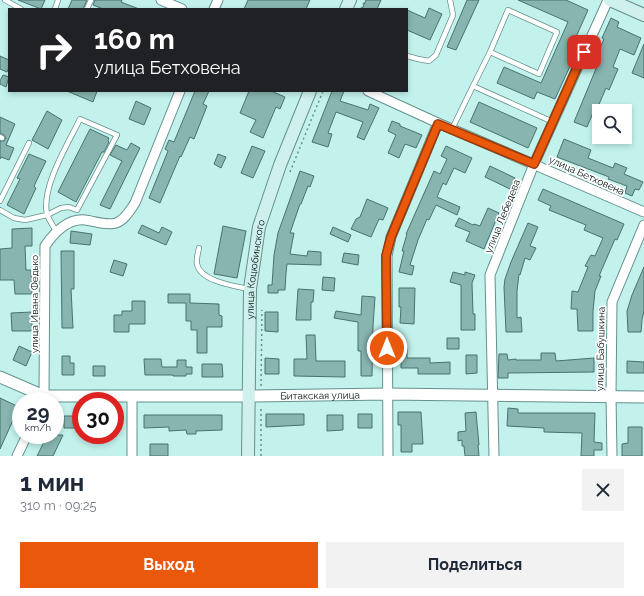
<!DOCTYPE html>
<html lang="ru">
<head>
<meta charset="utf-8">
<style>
	body { margin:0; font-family:Raleway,sans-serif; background:#f2f2f3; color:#1f2937; height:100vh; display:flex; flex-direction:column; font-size:15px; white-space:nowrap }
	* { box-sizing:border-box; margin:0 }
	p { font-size:13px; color:#747a83 }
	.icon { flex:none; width:22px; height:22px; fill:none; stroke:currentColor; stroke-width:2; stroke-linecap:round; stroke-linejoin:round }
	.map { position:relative; height:456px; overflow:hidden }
	.sheet { display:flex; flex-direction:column; background:#fff; flex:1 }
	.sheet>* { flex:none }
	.banner { position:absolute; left:8px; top:8px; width:400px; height:84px; border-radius:0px; box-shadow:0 2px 6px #0003; background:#202124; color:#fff; overflow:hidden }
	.buttons { position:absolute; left:592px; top:104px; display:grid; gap:8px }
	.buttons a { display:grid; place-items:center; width:40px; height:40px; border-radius:0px; background:#fff; box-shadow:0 2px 6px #0003; font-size:20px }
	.speed { position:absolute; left:12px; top:392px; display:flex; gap:8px; font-size:20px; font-weight:700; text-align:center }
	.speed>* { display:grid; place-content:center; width:52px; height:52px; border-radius:50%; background:#fff; box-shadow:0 2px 6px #0003; line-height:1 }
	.speed small { font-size:10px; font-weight:400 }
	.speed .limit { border:6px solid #d22; background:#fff; color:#111 }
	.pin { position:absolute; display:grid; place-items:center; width:34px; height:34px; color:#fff; margin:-17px; border-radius:8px; box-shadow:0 2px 6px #0006 }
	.me { position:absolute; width:44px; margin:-22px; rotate:0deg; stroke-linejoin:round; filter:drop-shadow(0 0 3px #0008) }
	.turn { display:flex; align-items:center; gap:14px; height:84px; padding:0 20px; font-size:18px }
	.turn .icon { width:52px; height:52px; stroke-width:2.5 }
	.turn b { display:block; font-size:28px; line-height:34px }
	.round { display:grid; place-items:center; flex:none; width:42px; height:42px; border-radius:0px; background:#f2f2f3 }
	.head { display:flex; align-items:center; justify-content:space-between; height:68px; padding:0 20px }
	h1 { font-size:24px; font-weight:700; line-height:30px }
	.button { display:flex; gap:8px; margin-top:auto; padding:8px 20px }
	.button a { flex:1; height:46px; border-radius:0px; background:#ea580c; color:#fff; font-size:16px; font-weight:700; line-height:46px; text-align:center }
	.button a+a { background:#f2f2f3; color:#1f2937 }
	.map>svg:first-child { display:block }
</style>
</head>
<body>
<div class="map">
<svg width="644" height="456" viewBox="0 0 644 456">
	<rect width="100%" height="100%" fill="#c3f2ed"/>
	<path fill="#88b5b0" stroke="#47736e" d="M18,0H45L41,9Z
		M72,0H87L83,9H68Z
		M95,0H122L121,2L139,9H103L93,5Z
		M248,0H310L306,9H244Z
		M366,0H381L377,9H362Z
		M467,0H479L456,50L447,47Z
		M518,0H566L588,10L576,37L582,40L555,99L537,92L534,99L497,83L504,67L541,83L568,22Z
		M429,8L442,14L430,40L407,30V10L425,18Z
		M611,18L619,22L617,27L641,38L634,55L620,49L613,67L618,69L609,90L606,88L597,109L595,108L587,127L574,122L600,59L596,57L604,39L602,38Z
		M644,44V78L632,73Z
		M0,56L9,60V67L7,72L0,69Z
		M3,75L9,77L6,87L0,84V81Z
		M67,91H97L93,102Z
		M195,91H209L203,104L207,106L194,139L190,137L181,157L180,156L160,203L149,198L168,151L165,149L169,140L174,142Z
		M249,91H271L285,97L280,109L276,107L263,138L250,132L256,120L240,113Z
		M332,91H344L340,101L368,110L370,104L379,108L364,140L357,137L363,122L336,112L328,133L332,134L328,147L312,142Z
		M136,101L151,108L144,125L129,119Z
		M479,102L537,128L528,148L470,122Z
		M47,111L62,120L48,149L32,140Z
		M0,117L15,124L6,145L14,148L9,160L1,157L0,159V141H4L6,138L4,135L0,133Z
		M392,121L400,124V126L422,135L416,148L405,144L399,158L388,153L396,135L388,131Z
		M90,129L109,138L108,141L109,142L104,152H102L76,202L58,192Z
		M564,139L591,150L588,158L613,168L615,163L627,168L624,174L643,182L639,190L635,189L632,196L625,193L627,186L608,179L609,177L557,157Z
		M131,143L140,148L110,209L100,205L122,161L110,155L116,145L127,150Z
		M252,146L265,151L253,178L241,173Z
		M446,146L472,158L465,173L454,168L446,185L443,183L437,197L460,207L457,215L436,205L429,220L427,219L418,240L410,265L414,266L412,275L399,272L404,251H402L407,234H406L434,171L440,174L447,159L441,156Z
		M29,154L46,161L34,186L36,188L24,214L7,205L20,179L17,178Z
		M218,154L226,157L221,168L214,164Z
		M490,166L515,178L510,189L485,177Z
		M300,171L314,176L310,187L308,186L301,204H300L290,233H294L290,254L307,256L308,251L321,252V265L287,264L286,273L285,290H278V293H268V285H272L274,255L278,233Z
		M543,189L624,224L617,240L615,239L599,276H601L595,291L593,311V331H578L577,309H571L572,291L578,292L588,267L585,266L591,255L595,256L603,238L584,230L586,225L549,210L551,206L538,200Z
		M367,199L388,208L383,220L379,219L371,237L351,229L356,219L360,217Z
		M488,208L499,213L484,249L466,241L470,232L455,226L459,218L473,225L474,224L480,226Z
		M528,223L538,227L530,246L536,248L530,260L525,258L520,275L519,274L517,291V318L521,317L522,332H506L504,287L505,279L511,262Z
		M142,225L159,233L162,227L172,232L166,245L138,233Z
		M223,226L246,231L237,278L214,274Z
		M333,227L351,235L348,242L330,234Z
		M32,228V246H25L26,270H31L32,294H15L14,280H0V249L12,248V229Z
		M71,231L92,234L90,245L70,243Z
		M61,251H74V289H71L73,328H62Z
		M344,253L359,255L358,265L342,262Z
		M114,260L127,264L123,276L110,272Z
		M644,267V311L642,320L641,332H628L627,311L632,295Z
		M453,272L465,275V272L475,275L472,283L473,314H475V330H461V285L450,282Z
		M323,277L335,278L334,291L322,290Z
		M399,288H415L414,324L400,323L401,307H399Z
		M298,289L314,290L313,302H311V320H296Z
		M168,294H190V303L219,304V315L222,316V327H207V353H197V330H191V321H186V303H168Z
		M362,296L375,297L373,326L372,376H361V351H358V322L334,318L336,311L361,315Z
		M132,301H145V324H129V332H114V315H122V311H132Z
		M32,312V331H12L11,313Z
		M265,312H278V332L265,331Z
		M306,335H315L316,361H345V377L294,376V359H307Z
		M447,338H459V349H447Z
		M19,346L32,352L26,366L13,360Z
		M407,348V358H430V363L450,362V374H418V368H401V362H397V349Z
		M541,353H555L556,361L594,358V372L508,373V378H498L499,354H507L508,360L516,359V360H541Z
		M466,355H477V373L466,374Z
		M62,356H70V363H74V375H62Z
		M265,358L279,359V374H265Z
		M144,359H161L162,367H177V360H186V367H192V374H186V376H173V375H145Z
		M627,361L644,362V373H627Z
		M202,364H222L223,377H202Z
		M93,366H105V376H93Z
		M0,398L19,407L0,449Z
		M508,408L518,409V413H595L594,442L602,443V450H594V456H581L582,433L544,432V428L507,426Z
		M398,412H421L423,444H412V452H401V425H398Z
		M476,412L479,445H478L479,456H465L464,446H462V440L458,441V432L466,431L465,413Z
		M266,414H304V425L266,427Z
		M358,414H372V428H358Z
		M144,415H222V430L196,431V434H187L186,430L169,431V427L144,428Z
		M327,415H343V430L327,431Z
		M64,416H81V428H64Z
		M628,427H642V456H622V444L628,443Z
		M33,435H63L53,456H37L45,440Z
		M150,444H168V456H150Z"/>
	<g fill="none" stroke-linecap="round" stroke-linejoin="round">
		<defs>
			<path id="service" d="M5,0L21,9
				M55,9L58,0
				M87,9L91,0
				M490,52L539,74L557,32L508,10L490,52L473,86L553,122
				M407,56L418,59L429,61L436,55L453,15L450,0
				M452,129L473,86
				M0,137L2,138
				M0,201L29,143
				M0,210L14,218L25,220L47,215L61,208L69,207L77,210L117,135L80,119C68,144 41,187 47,214C49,220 53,226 56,231
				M199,248C198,253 196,259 197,264C200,281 234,286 249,289"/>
			<path id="minor" d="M161,0L182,9
				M214,9L218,0
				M368,91L438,123L644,212
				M132,396V456
				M42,401L44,396L45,246C54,233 67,218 85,220C94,221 106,226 116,223C125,220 130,210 135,203L180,91
				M17,456L27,435
				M388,456L387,256L391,237L438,123
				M494,456L490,275L534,164L608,0
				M612,456L611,396L612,302L644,225"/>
			<g id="tertiary">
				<path id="s1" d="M0,377L44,396H248L387,394L644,397"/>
			</g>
			<g id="secondary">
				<path d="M610,0L644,15"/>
				<path d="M346,9L350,0"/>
				<path id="s2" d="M248,456L250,289L259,227L280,165L310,91"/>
			</g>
		</defs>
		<use href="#service" stroke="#64918c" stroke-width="6"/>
		<use href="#minor" stroke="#64918c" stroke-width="11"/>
		<use href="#tertiary" stroke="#64918c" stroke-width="13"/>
		<use href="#secondary" stroke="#64918c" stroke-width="14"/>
		<path stroke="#6c8d89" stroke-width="1.5" stroke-dasharray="2 3" stroke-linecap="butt" d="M361,9L365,0
			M290,172L323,91
			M261,386L262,310
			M261,456V406"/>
		<use href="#service" stroke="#fff" stroke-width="4.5"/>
		<use href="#minor" stroke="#fff" stroke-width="9"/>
		<use href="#tertiary" stroke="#fff" stroke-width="11"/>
		<use href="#secondary" stroke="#cff0ed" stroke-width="12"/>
	</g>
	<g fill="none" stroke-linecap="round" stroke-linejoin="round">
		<defs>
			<path id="route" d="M387,348L386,256L391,237L438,124L534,164L584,52"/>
		</defs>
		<use href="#route" stroke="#983908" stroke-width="10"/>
		<use href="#route" stroke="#ea580c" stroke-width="7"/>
	</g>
	<g text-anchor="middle" stroke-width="3.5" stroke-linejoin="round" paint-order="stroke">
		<g font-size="10" fill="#031311" stroke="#fff">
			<text transform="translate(587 175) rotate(24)" y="4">улица Бетховена</text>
			<text transform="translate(502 216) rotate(-68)" y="4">улица Лебедева</text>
			<text dy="4" stroke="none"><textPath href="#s2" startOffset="187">улица Коцюбинского</textPath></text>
			<text transform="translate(34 304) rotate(-90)" y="4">улица Ивана Федько</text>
			<text transform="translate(600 349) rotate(-89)" y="4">улица Бабушкина</text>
			<text dy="4" stroke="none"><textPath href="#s1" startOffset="324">Битакская улица</textPath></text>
		</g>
	</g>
</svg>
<div class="buttons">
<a><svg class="icon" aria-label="search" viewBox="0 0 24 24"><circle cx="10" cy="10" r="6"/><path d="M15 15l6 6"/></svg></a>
</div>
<div class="speed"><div>29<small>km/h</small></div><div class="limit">30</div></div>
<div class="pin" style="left:584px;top:52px;background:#d93025"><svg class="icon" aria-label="arrive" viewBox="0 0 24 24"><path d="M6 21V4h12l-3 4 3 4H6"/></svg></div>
<svg class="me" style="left:387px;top:348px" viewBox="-20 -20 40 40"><circle r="17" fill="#ea580c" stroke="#fff" stroke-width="3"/><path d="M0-11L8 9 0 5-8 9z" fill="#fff"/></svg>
<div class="banner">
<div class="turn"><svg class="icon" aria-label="right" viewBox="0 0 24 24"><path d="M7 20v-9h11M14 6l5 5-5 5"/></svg><div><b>160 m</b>улица Бетховена</div></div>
</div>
</div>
<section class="sheet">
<div class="head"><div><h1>1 мин</h1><p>310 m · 09:25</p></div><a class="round"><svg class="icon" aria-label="close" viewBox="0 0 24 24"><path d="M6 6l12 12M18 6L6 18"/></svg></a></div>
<div class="button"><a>Выход</a><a>Поделиться</a></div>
</section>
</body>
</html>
